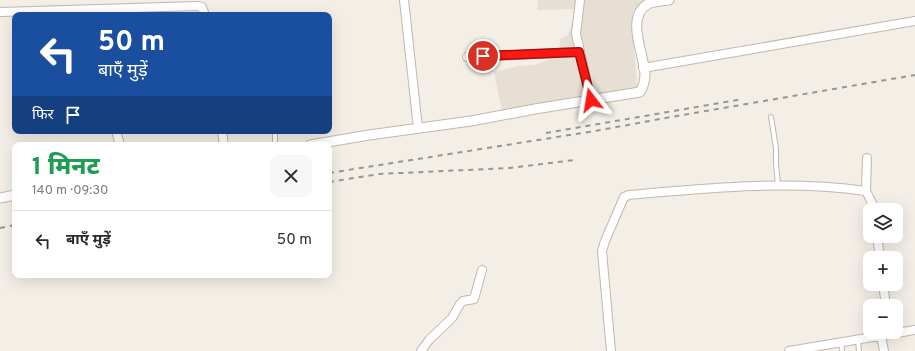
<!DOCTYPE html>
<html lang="hi">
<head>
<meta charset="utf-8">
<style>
	body { margin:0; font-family:Overpass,"Noto Sans Devanagari",sans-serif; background:#f7f7f7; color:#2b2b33; height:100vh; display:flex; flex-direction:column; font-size:15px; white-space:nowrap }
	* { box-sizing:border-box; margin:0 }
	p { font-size:13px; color:#7c7c81 }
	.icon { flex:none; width:22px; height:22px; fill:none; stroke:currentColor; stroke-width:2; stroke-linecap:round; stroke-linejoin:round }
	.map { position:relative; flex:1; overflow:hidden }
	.panel { position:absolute; left:12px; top:142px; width:320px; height:136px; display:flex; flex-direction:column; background:#fff; border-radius:8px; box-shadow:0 4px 16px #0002 }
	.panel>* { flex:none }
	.guide { position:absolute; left:12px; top:12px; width:320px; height:122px; border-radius:8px; box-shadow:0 4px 16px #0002; background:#1a4fa0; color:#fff; overflow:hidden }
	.tools { position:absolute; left:863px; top:203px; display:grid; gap:8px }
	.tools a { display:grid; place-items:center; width:40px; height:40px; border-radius:8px; background:#fff; box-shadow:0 4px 16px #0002; font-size:20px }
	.pin { position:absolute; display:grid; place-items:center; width:34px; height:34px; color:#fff; margin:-17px; border:2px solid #fff; border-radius:50%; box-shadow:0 1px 4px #0007 }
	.me { position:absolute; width:44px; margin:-22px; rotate:346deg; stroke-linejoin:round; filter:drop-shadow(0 0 3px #0008) }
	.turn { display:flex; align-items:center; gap:14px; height:84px; padding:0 20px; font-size:18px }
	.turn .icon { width:52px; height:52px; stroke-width:2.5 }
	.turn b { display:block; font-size:28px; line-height:34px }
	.then { display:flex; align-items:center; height:38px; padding:0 20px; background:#0003; gap:8px; font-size:15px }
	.round { display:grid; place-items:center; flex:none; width:42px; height:42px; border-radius:8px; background:#f7f7f7 }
	.head { display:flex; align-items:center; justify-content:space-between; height:68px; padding:0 20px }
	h1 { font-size:24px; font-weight:800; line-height:30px; color:#1e9e55 }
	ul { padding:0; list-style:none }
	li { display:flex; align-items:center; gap:12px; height:60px; padding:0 20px; border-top:1px solid #e1e1e2 }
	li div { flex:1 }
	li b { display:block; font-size:15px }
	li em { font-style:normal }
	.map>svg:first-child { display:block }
</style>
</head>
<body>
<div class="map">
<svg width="915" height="351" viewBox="0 0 915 351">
	<rect width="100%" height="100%" fill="#f3eee6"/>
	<path fill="#e7dfd4" d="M538,0H651L642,4L634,10L632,17L637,89L502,111L494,72L518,66L534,65L559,56L560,39L568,35L576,9L537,10Z"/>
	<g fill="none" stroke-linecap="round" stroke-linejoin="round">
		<defs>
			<path id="service" d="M771,117L776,148V164L778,185
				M275,131V145
				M858,340L859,351
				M841,342L842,351"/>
			<path id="minor" d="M404,0L418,128
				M580,0L576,34L591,100
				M0,12L198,6L202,7L205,15
				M467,57L579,52
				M643,68L915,21
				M116,131L120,145
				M222,131L224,145
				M867,158L866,191L872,203L873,210
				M877,236L880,258
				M883,284L886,306
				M881,336L884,351
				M421,351L429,340L452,318L460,304L463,301L474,299L482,270
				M611,351L602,251L605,241L624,197L629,195C709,188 785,180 866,191
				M789,351L915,330"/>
			<path id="tertiary" d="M310,145L369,135L471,121L535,109L640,92C643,87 645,80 645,74C644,54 625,17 648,4C653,1 663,1 669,0
				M0,198L15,195"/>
		</defs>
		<use href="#service" stroke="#c2b7ac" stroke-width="6"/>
		<use href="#minor" stroke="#c2b7ac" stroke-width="10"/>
		<use href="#tertiary" stroke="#c2b7ac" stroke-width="11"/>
		<use href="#service" stroke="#fff" stroke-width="4"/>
		<use href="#minor" stroke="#fff" stroke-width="8"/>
		<use href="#tertiary" stroke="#fff" stroke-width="9"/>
		<path stroke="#969696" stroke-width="2" stroke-dasharray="5 5" stroke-linecap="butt" d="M546,133L743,99
			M329,173L595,131L671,117L915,75
			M329,182L379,174L510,168L574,160
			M0,228L15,225"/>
	</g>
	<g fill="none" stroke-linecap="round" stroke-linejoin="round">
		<defs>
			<path id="route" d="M483,56L579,52L591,100"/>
		</defs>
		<use href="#route" stroke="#a4100c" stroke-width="10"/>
		<use href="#route" stroke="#fd1913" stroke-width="7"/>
	</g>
</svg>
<div class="tools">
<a><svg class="icon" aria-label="layers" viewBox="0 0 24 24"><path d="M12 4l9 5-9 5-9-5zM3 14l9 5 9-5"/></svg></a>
<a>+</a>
<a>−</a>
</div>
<div class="pin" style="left:483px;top:56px;background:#d93025"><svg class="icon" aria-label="arrive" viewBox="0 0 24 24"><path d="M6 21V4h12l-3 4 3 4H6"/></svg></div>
<svg class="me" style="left:591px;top:100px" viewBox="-20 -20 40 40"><path d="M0-17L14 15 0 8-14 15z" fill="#fd1913" stroke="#fff" stroke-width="4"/></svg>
<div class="guide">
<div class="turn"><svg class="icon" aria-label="left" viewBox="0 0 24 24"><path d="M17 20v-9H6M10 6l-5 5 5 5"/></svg><div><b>50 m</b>बाएँ मुड़ें</div></div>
<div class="then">फिर<svg class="icon" aria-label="arrive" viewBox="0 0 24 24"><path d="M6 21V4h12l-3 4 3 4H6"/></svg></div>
</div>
<section class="panel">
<div class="head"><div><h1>1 मिनट</h1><p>140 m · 09:30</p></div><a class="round"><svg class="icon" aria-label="close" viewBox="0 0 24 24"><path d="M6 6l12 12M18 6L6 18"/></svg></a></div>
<ul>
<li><svg class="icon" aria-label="left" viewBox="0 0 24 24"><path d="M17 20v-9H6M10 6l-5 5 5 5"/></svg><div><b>बाएँ मुड़ें</b></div><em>50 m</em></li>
</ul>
</section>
</div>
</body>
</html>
